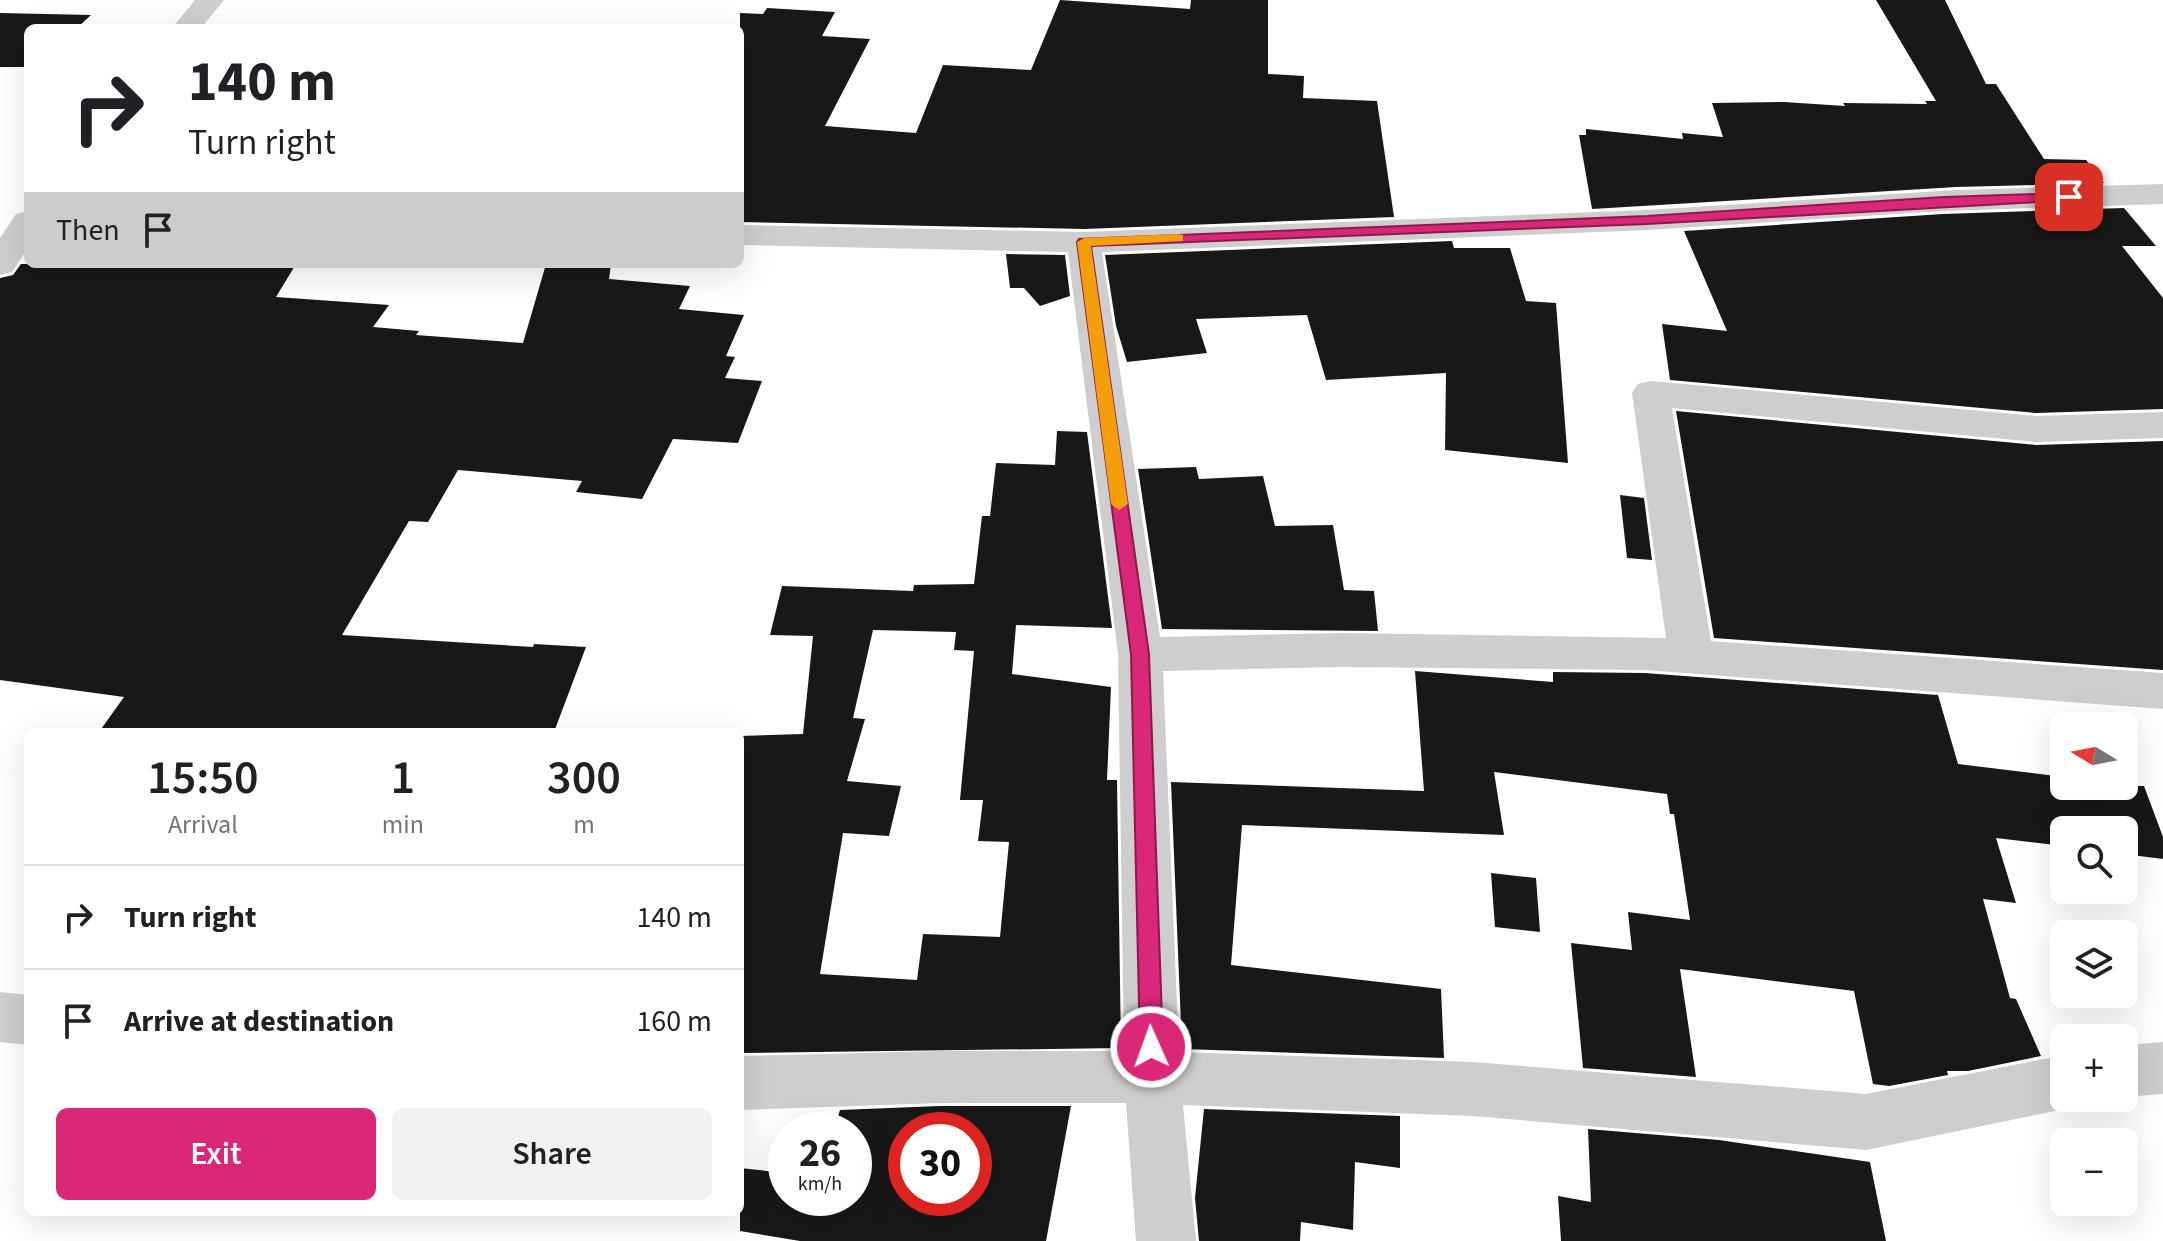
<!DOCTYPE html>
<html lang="en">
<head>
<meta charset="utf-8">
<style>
	body { margin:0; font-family:"Source Sans 3",sans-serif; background:#f2f2f2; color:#202124; height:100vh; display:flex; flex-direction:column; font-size:30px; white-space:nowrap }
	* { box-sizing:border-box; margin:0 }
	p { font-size:26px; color:#757577 }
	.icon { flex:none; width:44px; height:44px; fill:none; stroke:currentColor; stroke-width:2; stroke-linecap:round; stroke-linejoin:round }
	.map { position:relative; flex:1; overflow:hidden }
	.side { position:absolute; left:24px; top:728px; width:720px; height:488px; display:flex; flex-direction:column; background:#fff; border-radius:12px; box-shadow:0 8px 32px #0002 }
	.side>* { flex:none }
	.hud { position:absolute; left:24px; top:24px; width:720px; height:244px; border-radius:12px; box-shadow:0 8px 32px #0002; background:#fff; color:#202124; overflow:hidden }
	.needle { width:52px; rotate:280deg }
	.tools { position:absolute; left:2050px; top:712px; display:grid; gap:16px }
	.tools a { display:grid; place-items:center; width:88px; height:88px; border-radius:12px; background:#fff; box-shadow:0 8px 32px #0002; font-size:40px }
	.speed { position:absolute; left:768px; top:1112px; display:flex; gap:16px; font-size:40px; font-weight:700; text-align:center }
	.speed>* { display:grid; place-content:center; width:104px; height:104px; border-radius:50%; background:#fff; box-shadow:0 8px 32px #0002; line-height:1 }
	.speed small { font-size:20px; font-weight:400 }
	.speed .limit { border:12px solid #d22; background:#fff; color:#111 }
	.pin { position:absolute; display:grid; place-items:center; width:68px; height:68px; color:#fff; margin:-34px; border-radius:16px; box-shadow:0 4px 12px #0006 }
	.me { position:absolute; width:88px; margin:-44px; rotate:358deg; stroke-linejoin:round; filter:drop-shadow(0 0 6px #0008) }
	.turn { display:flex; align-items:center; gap:28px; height:168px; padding:0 32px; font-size:36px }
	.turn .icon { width:104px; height:104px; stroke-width:2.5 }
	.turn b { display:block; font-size:56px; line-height:68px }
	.then { display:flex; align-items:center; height:76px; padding:0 32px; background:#0003; gap:16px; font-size:30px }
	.eta { display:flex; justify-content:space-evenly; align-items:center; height:136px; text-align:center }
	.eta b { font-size:48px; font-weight:600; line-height:56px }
	.action { display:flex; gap:16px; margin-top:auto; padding:16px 32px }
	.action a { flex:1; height:92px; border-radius:12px; background:#db2777; color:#fff; font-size:32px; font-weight:600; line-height:92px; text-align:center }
	.action a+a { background:#f2f2f2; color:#202124 }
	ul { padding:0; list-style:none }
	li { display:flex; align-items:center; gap:24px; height:104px; padding:0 32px; border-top:2px solid #e0e0e0 }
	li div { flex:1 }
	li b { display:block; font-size:30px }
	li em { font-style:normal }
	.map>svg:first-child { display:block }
</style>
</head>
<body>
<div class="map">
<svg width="2163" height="1241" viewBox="0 0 2163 1241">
	<rect width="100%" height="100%" fill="#fff"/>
	<path fill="#181818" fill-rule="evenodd" d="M1060,0L1190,9L1191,0H1268V74L1304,76L1303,98L1377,101L1394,217L1084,229L740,222V13L763,14L767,8L835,12L822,36L870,39L825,126L916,133L943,65L1031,70Z
		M1876,0H1945L1986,84H1996L2044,159L2086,160L2104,183L1956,187L1592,209L1579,135H1586V129L1683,139L1682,133L1723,137L1712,103L1784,102L1845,106L1843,103L1927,104L1925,101H1936Z
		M0,13L91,15L77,28H28V67H0Z
		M2124,208L2156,246H2122L2163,298V409L2036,413L1670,380L1662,324L1727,331L1684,231L1943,214Z
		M1452,241L1454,248H1510L1526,301L1556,303L1568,463L1445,450L1446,373L1326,380L1307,315L1196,319L1207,353L1127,362L1116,326L1105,255Z
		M1006,254L1065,255L1070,296L1040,306L1024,288H1010Z
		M21,264H296L276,297L389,305L373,327L419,331L416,335L523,343L546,264H611L609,279L690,286L679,309L744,315L726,356L735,357L725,378L762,381L738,443L673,439L642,499L576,492L582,481L458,470L428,522L409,521L342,635L533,647L534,644L586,647L554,732H99L124,697L0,680V278L13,275Z
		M1676,411L2036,445L2163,441V670L1714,638Z
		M1057,431L1087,432L1112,628L1016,625L1012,674L1111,687L1107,780H1117L1121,1048L740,1053V736L803,734L813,636L770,635L782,586L913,591L914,585L974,584L982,516H990L996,463L1055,465ZM873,630L956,632L954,650L974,651L960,800H983L978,841L1009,842L1000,937L923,934L917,980L820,974L843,833L889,836L901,786L847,781L865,719L853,718Z
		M1196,467L1199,479L1263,476L1275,526L1333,525L1344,590L1374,591L1378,631L1162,629L1138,469Z
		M1620,495L1644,498L1652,560L1627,558Z
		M1415,671L1553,682V672L1645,673L1938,695L1958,764L2064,777V786H2144L2163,837V859L2124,854V830H2064V846L1996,838L2016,903L1983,899L2010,998L2016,999L2041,1056L1968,1071H1947L1948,1075L1889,1086L1873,1084L1854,991L1680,969L1696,1077L1583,1068L1571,943L1632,950L1628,912L1690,920L1674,814H1670L1667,794L1494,772L1504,835L1242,825L1231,965L1441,989L1444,1058L1182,1049L1171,782L1424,791Z
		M1491,873L1536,878L1540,932L1495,927Z
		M940,1106H1071L1046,1241H800L740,1231V1168L786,1173V1198H854V1130H834L840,1110ZM906,1130H974V1198H906Z
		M1204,1109L1400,1116V1168L1355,1162L1353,1230L1301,1222L1300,1241H1199L1195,1198Z
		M1588,1129L1719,1140L1870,1162L1886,1241H1561L1558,1196L1591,1202Z"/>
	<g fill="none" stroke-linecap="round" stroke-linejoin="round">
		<path fill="#cecece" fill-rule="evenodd" d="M195,0H224L201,28H172Z
			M2163,184V204L1943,211L1647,230L1102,252L1160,637L1342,633L1666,638L1632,393L1638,384L1651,381L2036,416L2163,412V438L2036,442L1672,408L1711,641L2163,673V709L1645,670L1342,667L1163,671L1179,1052L1473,1062L1866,1094L2064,1055V1098H2085L2084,1101L2064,1109L1866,1150L1473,1116L1183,1105L1196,1241H1136L1126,1103H940L740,1110V1056L940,1051H1124L1118,654L1068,252L740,245V225L1084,232L1647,210L1956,190Z
			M28,211V248L12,272L0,275V238L16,214Z
			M0,992L28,995V1045L0,1042Z
			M2163,1042V1094L2124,1097V1045Z"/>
	</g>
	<path fill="#db2777" stroke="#8e194d" stroke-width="2" d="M2069,193L2074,194V200L1647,224L1091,246L1149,654L1163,1047L1159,1054L1151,1057L1143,1054L1140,1047L1131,654L1077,242L1079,239L1647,216L1944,197Z"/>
	<path fill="#f59e0b" d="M1178,234L1183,235V241L1091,246L1128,504L1119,510L1111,504L1077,242L1084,238Z"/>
</svg>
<div class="tools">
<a><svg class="needle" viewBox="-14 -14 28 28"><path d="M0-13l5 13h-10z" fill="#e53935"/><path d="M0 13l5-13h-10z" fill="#757577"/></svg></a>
<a><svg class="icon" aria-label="search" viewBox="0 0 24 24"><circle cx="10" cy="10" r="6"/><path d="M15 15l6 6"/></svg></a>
<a><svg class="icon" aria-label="layers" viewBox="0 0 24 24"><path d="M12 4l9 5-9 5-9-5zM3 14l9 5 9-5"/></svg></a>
<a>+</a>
<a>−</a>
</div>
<div class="speed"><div>26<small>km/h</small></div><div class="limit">30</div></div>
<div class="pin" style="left:2069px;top:197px;background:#d93025"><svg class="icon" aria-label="arrive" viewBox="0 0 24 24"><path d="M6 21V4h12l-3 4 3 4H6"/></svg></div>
<svg class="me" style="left:1151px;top:1047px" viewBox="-20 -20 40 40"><circle r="17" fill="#db2777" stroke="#fff" stroke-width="3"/><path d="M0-11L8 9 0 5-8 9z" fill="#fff"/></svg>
<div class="hud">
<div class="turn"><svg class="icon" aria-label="right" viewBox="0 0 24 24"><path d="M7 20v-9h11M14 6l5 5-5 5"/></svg><div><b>140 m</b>Turn right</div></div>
<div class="then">Then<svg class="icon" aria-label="arrive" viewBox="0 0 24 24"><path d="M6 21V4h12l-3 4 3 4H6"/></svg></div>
</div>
<section class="side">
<div class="eta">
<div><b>15:50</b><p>Arrival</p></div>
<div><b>1</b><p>min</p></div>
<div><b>300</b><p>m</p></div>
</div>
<ul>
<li><svg class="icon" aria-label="right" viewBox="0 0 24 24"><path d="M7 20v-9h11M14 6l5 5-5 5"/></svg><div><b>Turn right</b></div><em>140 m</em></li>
<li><svg class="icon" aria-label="arrive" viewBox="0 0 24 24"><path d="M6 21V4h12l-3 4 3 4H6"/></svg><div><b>Arrive at destination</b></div><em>160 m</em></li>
</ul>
<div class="action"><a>Exit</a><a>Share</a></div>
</section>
</div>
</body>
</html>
